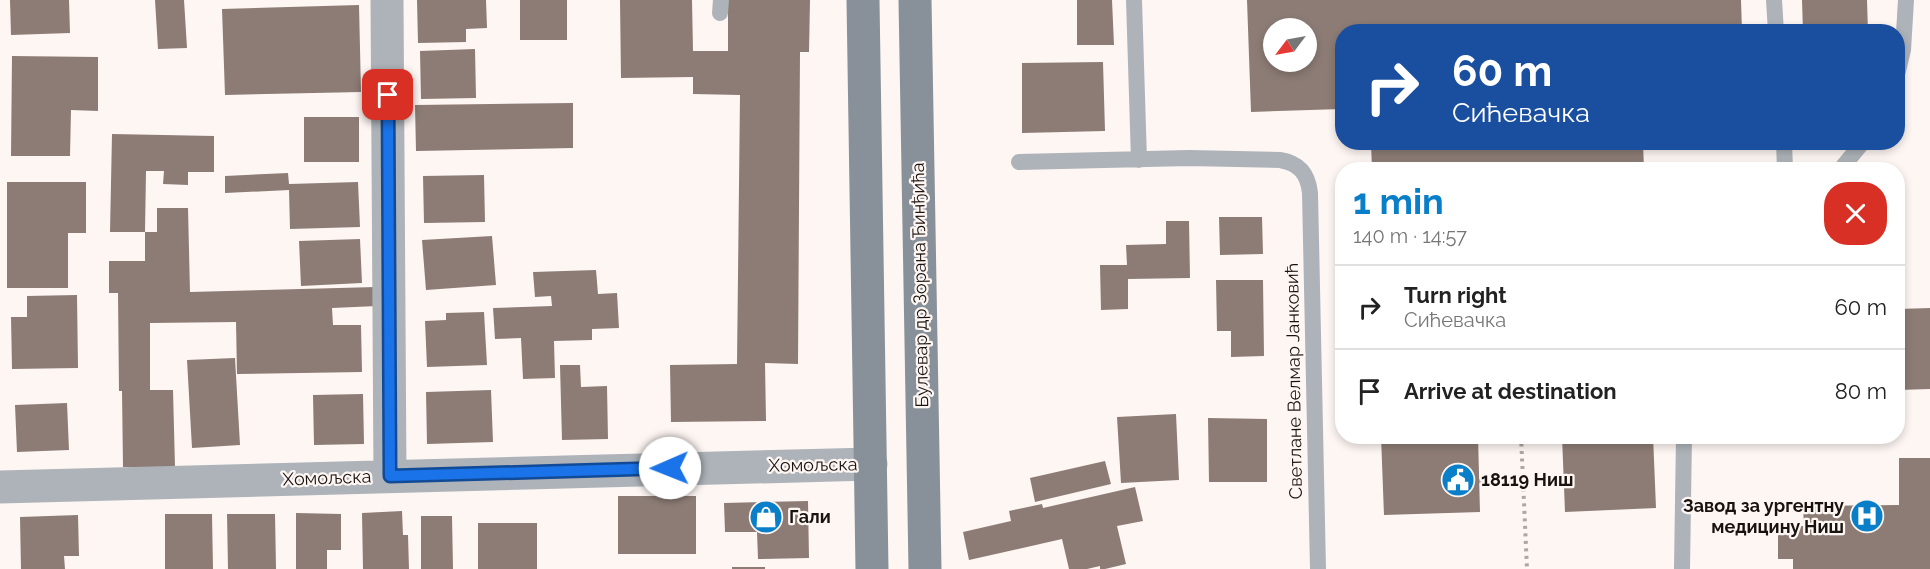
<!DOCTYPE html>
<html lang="en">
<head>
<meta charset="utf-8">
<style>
	body { margin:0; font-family:Raleway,sans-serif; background:#f6f6f6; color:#222; height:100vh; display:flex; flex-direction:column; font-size:22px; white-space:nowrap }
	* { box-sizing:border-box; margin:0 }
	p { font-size:20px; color:#767676 }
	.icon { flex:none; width:33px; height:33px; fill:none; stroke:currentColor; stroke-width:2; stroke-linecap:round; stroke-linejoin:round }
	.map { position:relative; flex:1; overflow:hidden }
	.details { position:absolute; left:1335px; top:162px; width:570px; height:282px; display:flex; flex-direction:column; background:#fff; border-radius:24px; box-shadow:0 3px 9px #0003 }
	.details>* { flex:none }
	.hud { position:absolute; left:1335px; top:24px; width:570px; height:126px; border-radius:24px; box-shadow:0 3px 9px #0003; background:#1a4fa0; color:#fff; overflow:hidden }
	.needle { width:39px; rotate:238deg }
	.tools { position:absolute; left:1263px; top:18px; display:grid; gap:12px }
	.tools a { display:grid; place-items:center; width:54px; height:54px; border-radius:50%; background:#fff; box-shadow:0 3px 9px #0003; font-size:30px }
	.pin { position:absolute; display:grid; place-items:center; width:51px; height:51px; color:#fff; margin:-26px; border-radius:12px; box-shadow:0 3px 9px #0006 }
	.me { position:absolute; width:66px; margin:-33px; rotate:269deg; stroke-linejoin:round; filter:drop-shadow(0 0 4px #0008) }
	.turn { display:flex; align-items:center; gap:21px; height:126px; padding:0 18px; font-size:27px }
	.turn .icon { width:78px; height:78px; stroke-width:2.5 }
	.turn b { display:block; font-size:42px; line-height:51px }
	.round { display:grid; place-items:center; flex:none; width:63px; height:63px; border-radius:24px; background:#f6f6f6 }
	.headline { display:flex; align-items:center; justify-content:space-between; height:102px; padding:0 18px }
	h1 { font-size:36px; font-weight:700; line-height:45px; color:#087fc8 }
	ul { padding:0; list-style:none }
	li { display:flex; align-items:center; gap:18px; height:84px; padding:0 18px; border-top:2px solid #e0e0e0 }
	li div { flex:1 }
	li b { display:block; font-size:22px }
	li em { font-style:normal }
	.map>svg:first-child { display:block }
</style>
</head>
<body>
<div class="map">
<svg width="1930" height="569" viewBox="0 0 1930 569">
	<rect width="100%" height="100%" fill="#fef6f3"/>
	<path fill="#8c7c75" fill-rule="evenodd" d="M10,0H69L70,33L11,35Z
		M155,0H184L187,48L158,49Z
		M417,0H486L487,28L466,29V42L418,43Z
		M520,0H567V40H520Z
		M620,0H692L693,51H728V0H810L809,52H800L798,364L765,363L766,421L671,422L670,365L737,364L740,95L693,94V77L621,78Z
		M1077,0H1112L1114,45H1077Z
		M1247,0H1741L1742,32H1342V109L1251,112ZM1274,28H1306V62H1274Z
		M1802,0H1867L1868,32H1803Z
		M359,5L361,92L225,95L222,9Z
		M475,49L476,98L421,99L420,51Z
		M12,56L98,57V111L71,110L70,156H11Z
		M1103,62L1105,131L1022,133V63Z
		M573,103V148L416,151L415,105Z
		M304,117H359V162H304Z
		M112,134L214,136V172H188V185L163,184L164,171H146L145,232H110Z
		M1371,142H1643L1644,170H1372Z
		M288,173L289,184L358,182L360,227L290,229L289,190L225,193V176Z
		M484,175L485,222L424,223L423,176Z
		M7,182H86V233H68V288H7Z
		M157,208H188L190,292L376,287L377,306L332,308L333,325H361L362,372L237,374L236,322L150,323V390H173L175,467H123L122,391H119L118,293H109V261H145V232H157Z
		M1219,217H1262L1263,254L1220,255Z
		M1166,221H1189L1190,278L1128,279V309L1101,310L1100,265H1127L1126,245L1166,244Z
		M492,236L496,285L426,290L422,240Z
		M360,239L362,283L301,286L299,241Z
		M596,270L598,294L617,293L619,328L592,329V340L554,341L555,378L523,379L521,338L495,339L493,308L552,306L551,296L535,297L533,272Z
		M1216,280H1263L1264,356L1231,357V331H1217Z
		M77,295L78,368L12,369L11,317H27V296Z
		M1930,308V389L1898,390V309Z
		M484,312L487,365L427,367L425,321L446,320V313Z
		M235,358L240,445L192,448L187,360Z
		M560,365H580L581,387L607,386L608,439L562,440Z
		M491,390L493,442L427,444L426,392Z
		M363,394L364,444L314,445L313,395Z
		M67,403L69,450L17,452L15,405Z
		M1176,414L1179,480L1121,483L1117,417Z
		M1208,418L1267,419V482H1209Z
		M1381,436H1478L1480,512L1384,515Z
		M1562,436H1653L1656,508L1565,512Z
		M1899,458H1930V569H1793V559H1778V526H1804L1803,506L1899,505Z
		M1105,461L1111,484L1035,502L1030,478Z
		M1135,487L1143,521L1117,526L1126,564L1105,569H1100V566L1087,569H1069L1062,539L969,560L963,532L1011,521L1009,511L1042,504L1043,508Z
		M618,496H696V554H618Z
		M808,501L809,558L758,559L757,532H725L724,503Z
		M402,511L403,535H408L409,569H363L362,513Z
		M296,513L341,514V550H327V569H296Z
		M165,514H212L213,569H165Z
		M227,514H275L276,569H228Z
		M78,515L79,556H64L65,569H21L20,517Z
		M421,516H452L453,569H421Z
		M478,523H537V569H478Z
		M732,567H765V569H732Z"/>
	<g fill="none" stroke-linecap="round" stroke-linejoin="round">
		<path stroke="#aea6a3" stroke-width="4" stroke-dasharray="3 4.5" stroke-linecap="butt" d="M1521,436L1527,569
			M1479,481L1523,480"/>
		<path stroke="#adb3b8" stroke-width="16" d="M1134,0L1139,160
			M1774,0L1776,32
			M720,13L721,0
			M1898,71L1903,50L1906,0
			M1784,142L1785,170
			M1019,162L1189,158L1280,160C1299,163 1308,174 1310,193L1318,569
			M1840,170L1863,142
			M1682,569L1684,436"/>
		<path stroke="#adb3b8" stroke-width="33" d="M387,0L390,476
			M0,487L871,464"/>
		<path stroke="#889199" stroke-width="33" d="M863,0L872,569
			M915,0L925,569"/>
	</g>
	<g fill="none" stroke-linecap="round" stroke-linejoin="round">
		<defs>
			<path id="route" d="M388,95L390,476L670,468"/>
		</defs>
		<use href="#route" stroke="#114b97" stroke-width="15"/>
		<use href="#route" stroke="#1a73e8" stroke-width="10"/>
	</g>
	<defs>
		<symbol id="civic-disc" viewBox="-11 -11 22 22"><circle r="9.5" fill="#087fc8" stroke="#fef6f3"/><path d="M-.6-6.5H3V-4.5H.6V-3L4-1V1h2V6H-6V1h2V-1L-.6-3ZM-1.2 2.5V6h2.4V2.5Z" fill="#fff"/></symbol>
		<symbol id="hospital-disc" viewBox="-11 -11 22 22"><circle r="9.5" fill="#087fc8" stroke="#fef6f3"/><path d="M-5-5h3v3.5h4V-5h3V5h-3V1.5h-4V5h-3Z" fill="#fff"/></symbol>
		<symbol id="shop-disc" viewBox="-11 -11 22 22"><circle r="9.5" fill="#087fc8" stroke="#fef6f3"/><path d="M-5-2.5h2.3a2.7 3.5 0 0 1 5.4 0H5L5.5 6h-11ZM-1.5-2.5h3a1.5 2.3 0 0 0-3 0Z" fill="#fff"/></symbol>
	</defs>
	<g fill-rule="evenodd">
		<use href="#civic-disc" x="1439" y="461" width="38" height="38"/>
		<use href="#hospital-disc" x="1848" y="497" width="38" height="38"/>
		<use href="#shop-disc" x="747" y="498" width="38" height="38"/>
	</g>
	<g text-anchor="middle" stroke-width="4.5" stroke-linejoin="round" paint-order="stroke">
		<g font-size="18" fill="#191310" stroke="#fef6f3">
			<text transform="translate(920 285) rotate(-91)" y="6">Булевар др Зорана Ђинђића</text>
			<text transform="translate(1294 381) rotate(-91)" y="6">Светлане Велмар Јанковић</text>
			<text transform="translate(813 465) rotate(-1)" y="6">Хомољска</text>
			<text transform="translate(327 478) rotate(-2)" y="6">Хомољска</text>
		</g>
		<g font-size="18" font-weight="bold" fill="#191310" stroke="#fef6f3" text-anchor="start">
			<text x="1481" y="486">18119 Ниш</text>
			<text x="1844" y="512" text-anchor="end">Завод за ургентну<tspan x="1844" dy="21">медицину Ниш</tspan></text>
			<text x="789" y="523">Гали</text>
		</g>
	</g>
</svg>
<div class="tools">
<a><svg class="needle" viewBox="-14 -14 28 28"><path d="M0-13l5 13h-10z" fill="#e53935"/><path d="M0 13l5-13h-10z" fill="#767676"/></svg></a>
</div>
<div class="pin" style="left:388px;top:95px;background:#d93025"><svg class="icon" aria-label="arrive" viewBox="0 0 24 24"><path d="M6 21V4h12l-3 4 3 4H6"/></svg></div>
<svg class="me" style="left:670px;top:468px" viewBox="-20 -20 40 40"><circle r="19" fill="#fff"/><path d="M0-13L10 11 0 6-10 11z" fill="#1a73e8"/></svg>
<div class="hud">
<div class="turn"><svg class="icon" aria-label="right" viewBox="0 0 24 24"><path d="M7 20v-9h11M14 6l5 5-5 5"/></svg><div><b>60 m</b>Сићевачка</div></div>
</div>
<section class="details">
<div class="headline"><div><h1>1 min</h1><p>140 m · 14:57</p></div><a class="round" style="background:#d93025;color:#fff"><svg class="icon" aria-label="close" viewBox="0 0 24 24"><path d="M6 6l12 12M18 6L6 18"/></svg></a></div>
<ul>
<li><svg class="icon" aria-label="right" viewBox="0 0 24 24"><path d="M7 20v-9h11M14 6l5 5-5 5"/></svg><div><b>Turn right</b><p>Сићевачка</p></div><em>60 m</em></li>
<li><svg class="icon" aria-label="arrive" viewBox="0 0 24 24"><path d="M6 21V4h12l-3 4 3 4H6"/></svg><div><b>Arrive at destination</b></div><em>80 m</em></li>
</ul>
</section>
</div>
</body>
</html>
